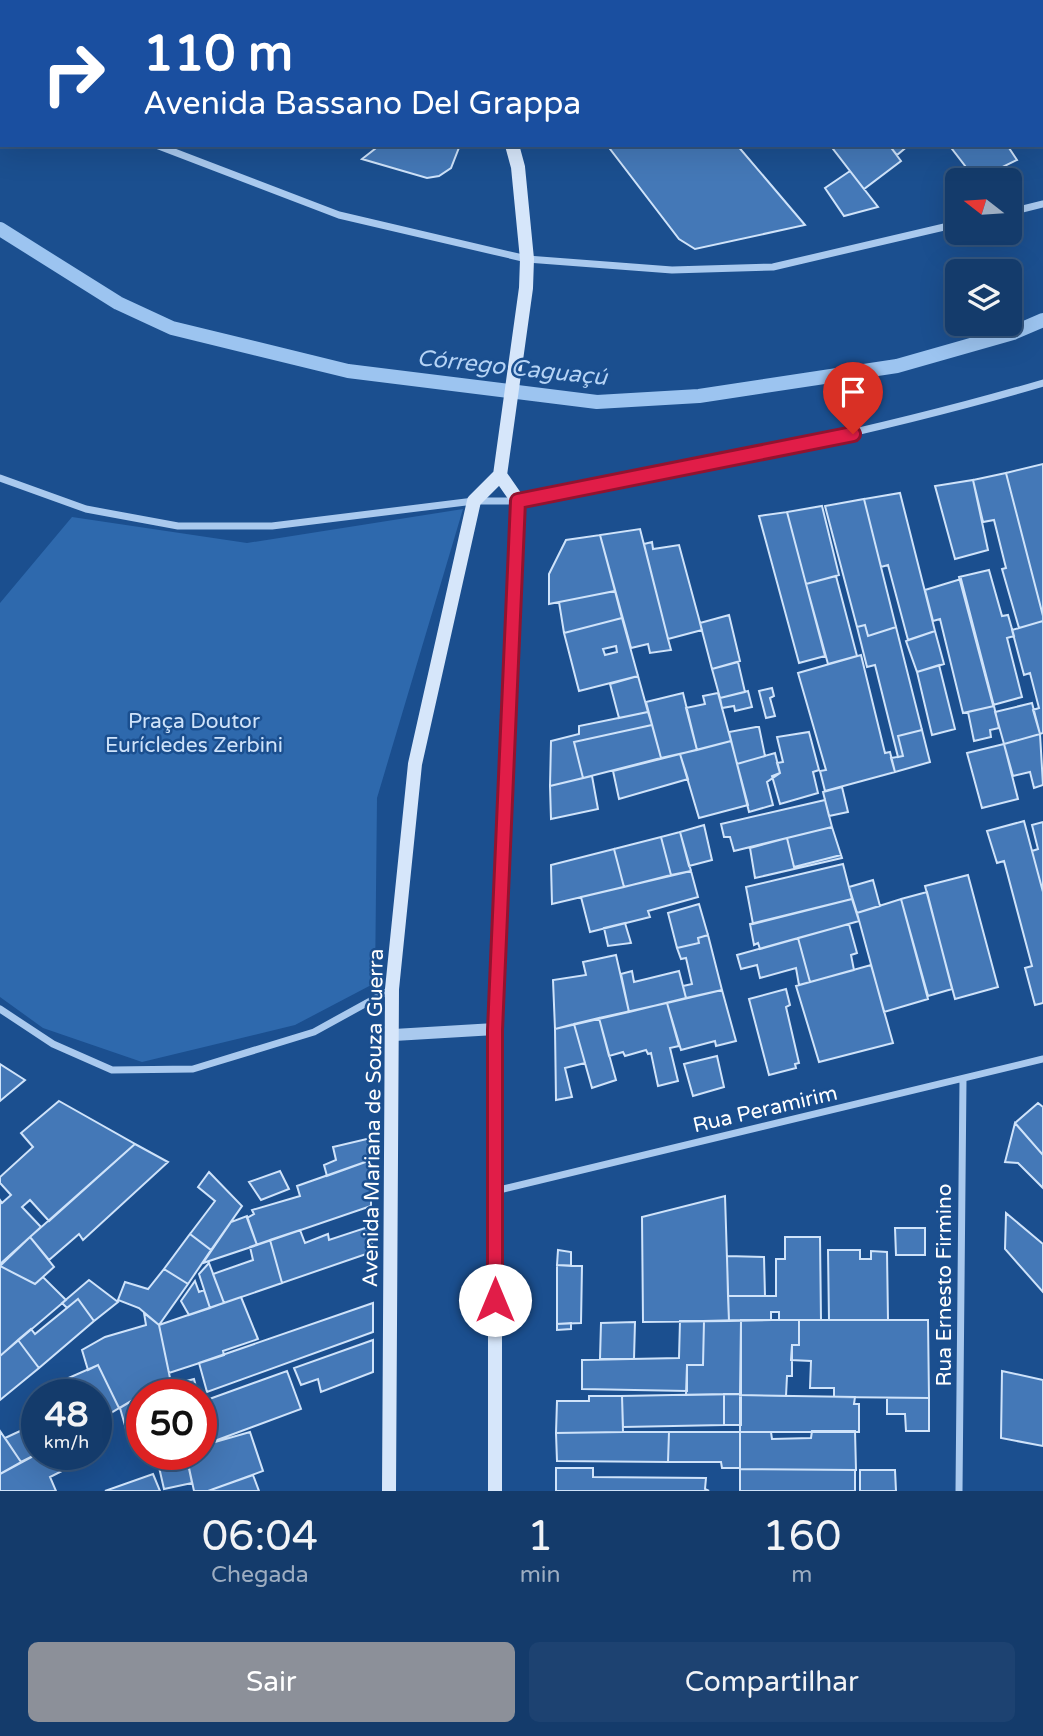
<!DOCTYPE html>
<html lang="pt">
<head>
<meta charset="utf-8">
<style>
	body { margin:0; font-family:"Varela Round",sans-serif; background:#1d4271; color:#f1f3f6; height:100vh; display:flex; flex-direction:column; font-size:26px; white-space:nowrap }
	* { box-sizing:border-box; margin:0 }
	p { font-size:23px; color:#9dadc1 }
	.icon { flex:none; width:38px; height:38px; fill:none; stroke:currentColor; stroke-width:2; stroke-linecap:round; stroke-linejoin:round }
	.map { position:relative; height:1491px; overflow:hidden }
	.side { display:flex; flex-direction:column; background:#143b6b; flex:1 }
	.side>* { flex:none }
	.hud { position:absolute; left:0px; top:0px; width:1043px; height:147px; box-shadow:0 7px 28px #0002,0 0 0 2px #33557e; background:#1a4fa0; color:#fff; overflow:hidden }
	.needle { width:46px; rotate:287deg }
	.buttons { position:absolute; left:945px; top:168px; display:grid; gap:14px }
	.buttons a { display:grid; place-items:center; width:77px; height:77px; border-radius:10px; background:#143b6b; box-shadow:0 7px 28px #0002,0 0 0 2px #33557e; font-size:35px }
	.speed { position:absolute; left:21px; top:1379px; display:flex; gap:14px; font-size:35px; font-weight:700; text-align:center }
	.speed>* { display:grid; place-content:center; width:91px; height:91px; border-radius:50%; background:#143b6b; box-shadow:0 7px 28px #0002,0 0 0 2px #33557e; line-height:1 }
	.speed small { font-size:18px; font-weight:400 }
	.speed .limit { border:10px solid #d22; background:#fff; color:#111 }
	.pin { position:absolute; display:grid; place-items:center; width:60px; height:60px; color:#fff; margin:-72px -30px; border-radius:50% 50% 50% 0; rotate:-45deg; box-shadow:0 0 7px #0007 }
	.pin .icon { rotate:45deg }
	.me { position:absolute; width:77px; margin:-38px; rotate:0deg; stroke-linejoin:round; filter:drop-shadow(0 0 5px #0008) }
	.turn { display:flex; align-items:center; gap:24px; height:147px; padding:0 28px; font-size:32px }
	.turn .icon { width:91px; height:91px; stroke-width:2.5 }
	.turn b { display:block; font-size:49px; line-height:60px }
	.eta { display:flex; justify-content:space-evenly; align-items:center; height:119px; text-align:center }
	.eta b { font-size:42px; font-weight:600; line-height:49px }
	.button { display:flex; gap:14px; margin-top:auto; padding:14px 28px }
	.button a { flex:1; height:80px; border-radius:10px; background:#8c9099; color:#fff; font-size:28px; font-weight:600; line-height:80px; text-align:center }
	.button a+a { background:#1d4271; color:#f1f3f6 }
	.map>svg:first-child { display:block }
</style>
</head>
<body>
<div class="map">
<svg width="1043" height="1491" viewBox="0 0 1043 1491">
	<rect width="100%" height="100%" fill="#1b4f8f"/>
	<path fill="#2e69ad" d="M463,509L377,798L375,983L295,1025L142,1062L43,1028L0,997V603L72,517L247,543Z"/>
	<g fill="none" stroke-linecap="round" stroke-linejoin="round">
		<path stroke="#9cc4f0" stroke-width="14" d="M0,229L118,303L172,328L348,371L597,402L699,396L897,366L1013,333L1043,320"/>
	</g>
	<path fill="#4478b7" stroke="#cfe3fa" stroke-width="2" fill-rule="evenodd" d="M68,0H130L66,2Z
		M262,0H310L311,2H259Z
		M605,0H657L603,2Z
		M806,0H858L804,2Z
		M858,0H917L855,2Z
		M380,145H460L451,168L439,176L427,178L362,159Z
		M607,145H737L805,225L695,249L679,239Z
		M830,145H889L901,161L864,189Z
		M889,145H909L897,155Z
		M949,145H1007L1017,160L976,180Z
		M850,171L878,207L844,216L825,188Z
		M1043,464V616L1006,473Z
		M1006,473L1043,616V621L1019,628L1002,569L1006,568L994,520L983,522L973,480Z
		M973,480L988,550L955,559L935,486Z
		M900,493L935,631L908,640L888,565L881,567L864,499Z
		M864,499L896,627L868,636L865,625L857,627L825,506Z
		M822,506L839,575L806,584L787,512Z
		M787,512L825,656L799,663L759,516Z
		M640,529L668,639L671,650L650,653L648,644L631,648L600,535Z
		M600,535L615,591L549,604V574L566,540Z
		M652,542L653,549L679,545L702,630L668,639L644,544Z
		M989,570L1002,616L1008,615L1014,636L1007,638L1022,697L993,705L959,577Z
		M836,576L857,656L828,664L806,584Z
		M961,579L994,706L963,713L940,619L933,621L925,590Z
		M615,591L622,618L564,633L559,602Z
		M729,615L740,661L712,669L700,623Z
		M622,618L638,676L579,691L564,633ZM616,646L617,652L605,655L603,649Z
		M1043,621V733L1040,734L1033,710L1039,708L1030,673L1024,675L1012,630Z
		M865,625L868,636L896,627L922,730L898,736L903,756L898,757L875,665L867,667L857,627Z
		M935,631L944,664L917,672L906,641Z
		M861,655L885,753L890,752L895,772L825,791L820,771L826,770L798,673Z
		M738,662L745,692L720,698L712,669Z
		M939,665L955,729L932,735L917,672Z
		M638,676L648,712L619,718L610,684Z
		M772,688L774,696L770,698L775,716L766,718L759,691Z
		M748,691L752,707L735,711L734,706L722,708L720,698Z
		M683,693L697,750L661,758L646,702Z
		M718,693L731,741L697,750L686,708L705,704L703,696Z
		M1032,703L1040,734L1004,744L995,712Z
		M994,706L999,728L990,730L991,737L974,741L968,712Z
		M648,712L652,725L574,742L583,778L550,786L551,741L579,734V726Z
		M652,725L661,758L583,778L574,742Z
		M756,727H759L765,756L737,764L729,732Z
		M922,730L930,762L895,772L891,758L903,756L898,736Z
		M809,732L819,770L813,772L818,793L780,804L772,776L780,773L777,763L783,762L777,737Z
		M1040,734L1043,785L1034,788L1030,772L1013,776L1004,744Z
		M731,741L748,805L699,818L680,754Z
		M1004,744L1018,799L982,808L967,753Z
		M775,753L780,773L767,782L773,805L749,812L737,764Z
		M680,754L688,779L619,799L613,771Z
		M592,776L598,809L551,819L550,786Z
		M842,787L848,812L829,816L823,792Z
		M825,800L832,827L734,851L730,837H724L721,824Z
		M1024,821L1043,892V1003L1035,1005L1025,968L1032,966L1004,861L997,863L987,831Z
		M1043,822V892L1032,851L1038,849L1032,825Z
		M704,825L712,860L689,866L680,832Z
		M832,827L841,855L794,867L787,838Z
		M680,832L691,871L671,875L661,837Z
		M661,837L671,875L624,887L614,849Z
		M787,838L794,867L841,855L842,858L755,878L750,848Z
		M614,849L624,887L552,904L551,865Z
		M843,864L852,899L753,924L746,887Z
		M691,871L698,897L648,911L650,917L590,932L581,897Z
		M968,875L998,987L955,999L925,886Z
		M873,880L880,906L857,913L849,887Z
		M927,892L952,989L928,996L901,899Z
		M852,899L859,921L760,949L758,943L754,945L750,924Z
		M901,899L928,999L884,1012L857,913Z
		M699,904L708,935L698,938L699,943L677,948L668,913Z
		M625,923L631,943L608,946L604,928Z
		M849,924L857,953L851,955L854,970L810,982L798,938Z
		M708,935L722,990L686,998L683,986L692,984L686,958L681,959L677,948L699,943L698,938Z
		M798,938L810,982L799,985L796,968L760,978L757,965L741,969L737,955Z
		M616,955L629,1012L555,1029L553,980L586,975L583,962Z
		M871,965L893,1043L819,1062L796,986Z
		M632,971L634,982L679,971L686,998L629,1012L621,974Z
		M786,989L790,1005L786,1007L799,1063L795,1064L796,1068L769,1075L749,999Z
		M722,990L736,1041L716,1046L715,1041L681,1050L667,1003Z
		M667,1003L679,1046L670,1048L678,1081L658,1086L651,1053L648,1054L646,1050L625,1056L623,1052L609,1056L599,1018Z
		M599,1018L616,1080L592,1088L574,1024Z
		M574,1024L585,1063L565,1068L572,1097L556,1100L555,1029Z
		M717,1056L724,1087L693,1096L684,1064Z
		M0,1064L25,1080L0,1101Z
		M59,1101L135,1144L49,1221L30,1200L22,1207L41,1227L0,1264V1200L2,1203L11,1195L0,1183V1177L33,1147L21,1133Z
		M1038,1103L1043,1107V1155L1015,1123Z
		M1015,1123L1043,1155V1188L1018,1163L1005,1162Z
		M371,1138V1160L327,1176L324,1165L336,1160L333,1147Z
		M135,1144L168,1162L83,1240L79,1234L49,1260L30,1237Z
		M371,1160V1206L257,1245L247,1218L254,1214L252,1210L300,1196L297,1186Z
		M280,1171L289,1189L261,1200L249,1182Z
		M209,1172L242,1206L211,1250L190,1234L215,1201L198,1187Z
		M725,1196L729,1321L643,1322L642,1217Z
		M1006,1213L1043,1244V1292L1005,1249Z
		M247,1216L257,1245L203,1263L231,1222Z
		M371,1226L372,1252L282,1283L270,1240L300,1230L305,1243L328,1234L329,1240Z
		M895,1228H925V1255H896Z
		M190,1234L211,1250L188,1284L164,1269Z
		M30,1237L54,1267L35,1284L0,1266Z
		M785,1237H820L821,1320H779V1312H771V1320L729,1321L728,1296H776V1259H785Z
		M270,1240L282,1283L224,1303L213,1274L253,1260L250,1247Z
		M558,1250L571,1252V1266L557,1265Z
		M828,1250H860V1259H871V1251L887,1252L888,1320H829Z
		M727,1256L764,1257L765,1296H728Z
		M209,1263L224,1303L210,1308L199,1274Z
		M557,1265L582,1266L581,1323L557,1324Z
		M0,1266L35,1284L43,1277L66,1300L0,1356Z
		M164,1269L188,1284L159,1325L139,1308L118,1300L125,1282L148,1289Z
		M89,1280L118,1302L94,1321L78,1299L67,1308L62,1303Z
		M195,1281L199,1292L204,1290L210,1308L189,1315L181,1301Z
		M241,1297L258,1339L223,1351L224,1355L169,1373L159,1325Z
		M78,1299L94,1321L39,1368L18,1340L31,1329L35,1334Z
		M373,1303V1332L207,1392L199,1363Z
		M144,1313L159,1325L170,1378L119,1408L98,1365L88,1370L82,1350L105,1337L146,1325Z
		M741,1320V1394L686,1395L687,1365H703L704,1321Z
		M741,1320H799V1345H792V1376H787L786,1396L740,1395Z
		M799,1320H928L929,1398L834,1397V1388H810L811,1361L791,1360L792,1345H799Z
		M680,1321H704L703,1365H687V1391L582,1389V1360L679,1358Z
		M635,1322L634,1359H600L601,1323Z
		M571,1323V1329L557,1330V1324Z
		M18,1340L39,1368L0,1400V1356Z
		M373,1340V1372L321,1392L318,1379L301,1385L294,1368Z
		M98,1365L119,1408L96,1422V1395H64L57,1383Z
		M287,1371L301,1409L201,1446V1402Z
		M1002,1371L1043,1380V1446L1001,1438Z
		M170,1378L174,1395H142Z
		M194,1379L198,1395H174L171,1385Z
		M724,1394V1425L623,1427L622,1396Z
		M724,1394H741V1425H724Z
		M142,1395V1433L128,1436L120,1408Z
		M740,1395L855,1397L854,1404H859V1432H740Z
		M589,1396H622L623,1432L556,1433L557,1401H589Z
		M887,1398H929V1431H906L905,1414H887Z
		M31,1426L37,1454L21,1462L5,1438Z
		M0,1431L21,1462L0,1474Z
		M812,1431H855L856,1470L740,1469V1432H771L772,1439L811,1438Z
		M250,1432L263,1471L208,1491H194L186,1454H201V1446Z
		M623,1432H669L668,1462L557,1461L556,1433Z
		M669,1432H740V1468H722L721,1462H668Z
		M37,1454H60L66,1469L50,1477L56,1491H0V1474Z
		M156,1454H186L192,1483L164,1489Z
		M556,1468H593V1477L706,1478L705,1489L709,1491H556Z
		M740,1469L855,1470V1491H740Z
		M860,1470H895L896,1491H860Z
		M153,1474L160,1491H105Z
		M253,1475L259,1491H208Z"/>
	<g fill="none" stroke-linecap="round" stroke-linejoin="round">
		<path stroke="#a9c9ee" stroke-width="7" d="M966,0L967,2
			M0,62L2,63
			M1041,102L1043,104
			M156,145L339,215L527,259L672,270L773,267L957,224
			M1010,212L1043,204
			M0,478L86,509L178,526H272L474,501H518C695,467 870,434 1043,383
			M0,1009L53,1044L112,1070L193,1069L314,1032L392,989
			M495,1191L1043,1059
			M959,1491L963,1080"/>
		<path stroke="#a9c9ee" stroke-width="12" d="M394,1035L495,1029"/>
		<path stroke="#d6e6fa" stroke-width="14" d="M409,0L410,2
			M389,1491L392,989L415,764L474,501L500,475L526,288L527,259L518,167L512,145
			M495,1491V1029L518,501L500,475"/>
	</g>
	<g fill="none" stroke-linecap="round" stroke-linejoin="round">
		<defs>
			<path id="route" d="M495,1300V1030L518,501L853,434"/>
		</defs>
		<use href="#route" stroke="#92132f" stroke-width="18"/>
		<use href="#route" stroke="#e11d48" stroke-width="12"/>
	</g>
	<g text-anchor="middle" stroke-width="5" stroke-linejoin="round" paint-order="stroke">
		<g font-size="21" fill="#cfe3fa" stroke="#1b4f8f">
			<text x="194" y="728">Praça Doutor<tspan x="194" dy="24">Eurícledes Zerbini</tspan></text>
		</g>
		<g font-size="21" fill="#fff" stroke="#1b4f8f">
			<text transform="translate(765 1109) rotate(-13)" y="7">Rua Peramirim</text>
			<text transform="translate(373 1118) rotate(-89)" y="7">Avenida Mariana de Souza Guerra</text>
			<text transform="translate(944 1285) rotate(-90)" y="7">Rua Ernesto Firmino</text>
		</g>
		<g font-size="23" font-style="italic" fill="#b5d3f5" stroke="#1b4f8f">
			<text transform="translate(512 367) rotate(6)" y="8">Córrego Caguaçú</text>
		</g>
	</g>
</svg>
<div class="buttons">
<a><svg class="needle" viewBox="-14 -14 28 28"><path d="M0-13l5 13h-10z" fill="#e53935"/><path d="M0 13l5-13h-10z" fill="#9dadc1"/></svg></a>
<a><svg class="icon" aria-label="layers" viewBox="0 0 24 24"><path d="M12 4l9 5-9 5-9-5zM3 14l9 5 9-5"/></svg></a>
</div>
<div class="speed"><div>48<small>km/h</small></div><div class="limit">50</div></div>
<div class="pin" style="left:853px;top:434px;background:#d93025"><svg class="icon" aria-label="arrive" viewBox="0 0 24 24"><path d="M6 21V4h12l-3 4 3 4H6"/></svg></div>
<svg class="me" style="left:495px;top:1300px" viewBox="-20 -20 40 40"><circle r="19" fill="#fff"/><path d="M0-13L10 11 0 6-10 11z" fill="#e11d48"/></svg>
<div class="hud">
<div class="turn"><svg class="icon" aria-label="right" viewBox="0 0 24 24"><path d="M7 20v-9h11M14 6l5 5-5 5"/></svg><div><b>110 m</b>Avenida Bassano Del Grappa</div></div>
</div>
</div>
<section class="side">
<div class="eta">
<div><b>06:04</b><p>Chegada</p></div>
<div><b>1</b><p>min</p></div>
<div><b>160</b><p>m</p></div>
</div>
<div class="button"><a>Sair</a><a>Compartilhar</a></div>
</section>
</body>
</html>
